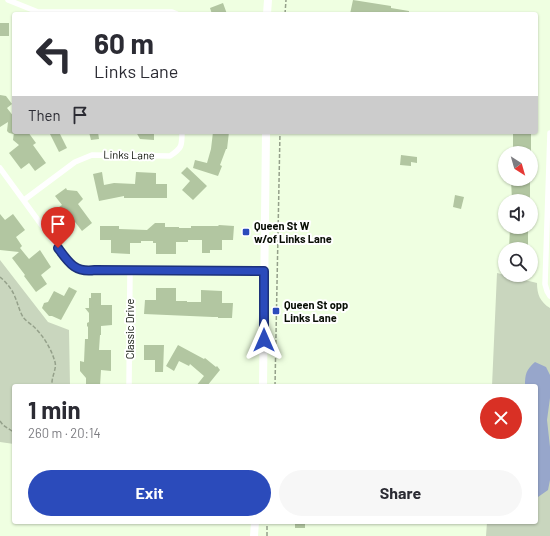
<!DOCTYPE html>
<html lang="en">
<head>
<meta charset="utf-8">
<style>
	body { margin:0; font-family:Barlow,sans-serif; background:#f7f7f7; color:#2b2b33; height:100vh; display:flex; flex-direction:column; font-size:15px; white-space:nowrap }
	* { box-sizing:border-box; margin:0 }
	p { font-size:13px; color:#7c7c81 }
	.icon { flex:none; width:22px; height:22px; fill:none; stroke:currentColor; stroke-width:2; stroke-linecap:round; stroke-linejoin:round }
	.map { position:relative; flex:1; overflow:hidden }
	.panel { position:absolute; left:12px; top:384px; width:526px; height:140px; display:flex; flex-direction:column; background:#fff; border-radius:4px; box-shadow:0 1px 3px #0004 }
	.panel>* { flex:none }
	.banner { position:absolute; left:12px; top:12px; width:526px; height:122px; border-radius:4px; box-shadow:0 1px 3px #0004; background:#fff; color:#2b2b33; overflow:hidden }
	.needle { width:26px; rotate:143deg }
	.controls { position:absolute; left:498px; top:146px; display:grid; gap:8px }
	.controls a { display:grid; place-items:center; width:40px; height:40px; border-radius:50%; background:#fff; box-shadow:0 1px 3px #0004; font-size:20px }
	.pin { position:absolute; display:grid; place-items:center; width:34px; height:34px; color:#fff; margin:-41px -17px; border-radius:50% 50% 50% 0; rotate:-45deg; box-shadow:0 0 4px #0007 }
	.pin .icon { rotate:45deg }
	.me { position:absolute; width:44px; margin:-22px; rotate:0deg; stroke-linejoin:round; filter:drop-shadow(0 0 3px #0008) }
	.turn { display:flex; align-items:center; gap:14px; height:84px; padding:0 16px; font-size:18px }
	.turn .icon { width:52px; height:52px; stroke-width:2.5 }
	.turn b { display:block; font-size:28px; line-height:34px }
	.then { display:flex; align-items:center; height:38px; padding:0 16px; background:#0003; gap:8px; font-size:15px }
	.round { display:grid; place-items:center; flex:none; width:42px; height:42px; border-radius:21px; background:#f7f7f7 }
	.headline { display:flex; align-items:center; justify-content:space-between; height:68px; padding:0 16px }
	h1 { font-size:24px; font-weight:700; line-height:30px }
	.action { display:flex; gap:8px; margin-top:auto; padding:8px 16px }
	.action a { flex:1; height:46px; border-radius:24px; background:#2b4bbb; color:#fff; font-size:16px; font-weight:700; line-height:46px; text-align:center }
	.action a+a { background:#f7f7f7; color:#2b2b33 }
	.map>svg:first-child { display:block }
</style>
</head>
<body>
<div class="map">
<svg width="550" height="536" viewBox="0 0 550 536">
	<rect width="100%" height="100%" fill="#efffe1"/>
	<path fill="#c9d6be" d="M0,260L48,322L69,330L70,386H14V444L0,442Z
		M497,273L537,283C537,294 540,302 550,308V536H486L487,522H536V386H492Z"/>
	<path fill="#97a6cb" d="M535,362L546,367L550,375V398L547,420L550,447V480L548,490L538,497L536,495V386H525C525,374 526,370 535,362Z"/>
	<path fill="#b2c6a1" d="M353,0L391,6V8L409,11V14H350Z
		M223,3L227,14H212L210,8Z
		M0,23H9V36H0Z
		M0,95L6,96L12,104L7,108L14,117V134L9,133L7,131L8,122L0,127Z
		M14,132H28L36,143L33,145L46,163L35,171L29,163L21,169L9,153L19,145L13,140Z
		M49,132H59L67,148L59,152Z
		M89,132H98L99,139L91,140Z
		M136,132H154V140L140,139Z
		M213,132H229L227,149H226L220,165L222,166L218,176L193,168L195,160L207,163L211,149Z
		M513,132H531V153H513Z
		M401,155L417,157V163L411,162V166L400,165Z
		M187,167L207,186L193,200L182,190L190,181L181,173Z
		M102,172L104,185L114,183L135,184L136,172L156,173V184H167V198H124V196L99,201L93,174Z
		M511,179H530V201H512Z
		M66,188L67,190L77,191L83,199L78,204L92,223L82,231L75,222L66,229L53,211L62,205L55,196Z
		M455,195L464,197L461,209L453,207Z
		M0,214L5,220L13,214L25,230L16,237L22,246L20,248L29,259L40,250L51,267L41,275L47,284L36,292L24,276L25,275L12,258L19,252L0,250Z
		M155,223H165V227H179V228H191V226H218L219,225L234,226L233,240H222V250H210V253H202V240H188V242H176V254H156V243H153V241H141V243H130V254L111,253V240H100V226H119V229L147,230Z
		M514,227H528V249H509L510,228H514Z
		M69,287L77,291L61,320L52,316H49L42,308L44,303L48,302L54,291L64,296Z
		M156,288H176V301H187V302H201V290L222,291V303H233L232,318H218V317H213L144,314L145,300H156Z
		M91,293H101V305H112V325L101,326V335H100L99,350H111V371L101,370L100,386H86V378L80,371V361L84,362L85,339H88V327L87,326V323L89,322V313L85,308H89V298H91Z
		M144,345H164L163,372H155V360H144Z
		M178,345L204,359L205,358L216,367L217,366L220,370L207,386H196L204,376L190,364L189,366L179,361L174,371L166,366Z
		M295,522H305V528H295Z"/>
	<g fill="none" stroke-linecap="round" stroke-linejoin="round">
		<path stroke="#94a08a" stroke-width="1.5" stroke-dasharray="4 2" stroke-linecap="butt" d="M285,14L286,0
			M0,277C6,282 12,289 15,297C18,304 19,310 23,317C25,320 29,323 32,325C43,335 51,348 55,362C57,369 51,377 52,386
			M275,386L280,132
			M0,421L3,425L12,431L14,430
			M267,536V522"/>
		<path stroke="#fff" stroke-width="5.5" d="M8,0L38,12H172L177,14
			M550,133L545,284L547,291L550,296
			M0,168L67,260C77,269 81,272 95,270L264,271
			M24,200L75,162L92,155L170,156C182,148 182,146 182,132
			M129,386L130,271"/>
		<path stroke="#fff" stroke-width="8" d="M267,14L268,0
			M263,386L266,132
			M254,536L255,522"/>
	</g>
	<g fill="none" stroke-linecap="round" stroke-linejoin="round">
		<defs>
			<path id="route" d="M58,248C69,263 75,273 95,270L264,271V340"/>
		</defs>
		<use href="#route" stroke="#1c317a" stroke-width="10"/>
		<use href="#route" stroke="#2b4bbb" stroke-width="7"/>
	</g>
	<g fill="#2b4bbb" stroke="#fff" stroke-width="1.5">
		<rect x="242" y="228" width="8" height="8" rx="2"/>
		<rect x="272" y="307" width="8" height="8" rx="2"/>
	</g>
	<g text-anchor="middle" stroke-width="4" stroke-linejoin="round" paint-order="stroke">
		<g font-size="11" fill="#090e05" stroke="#fff">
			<text transform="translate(129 155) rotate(1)" y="4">Links Lane</text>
			<text transform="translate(130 329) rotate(-90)" y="4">Classic Drive</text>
		</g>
		<g font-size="11" font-weight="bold" fill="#090e05" stroke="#fff" text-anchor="start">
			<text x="254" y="230">Queen St W<tspan x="254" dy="13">w/of Links Lane</tspan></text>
			<text x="284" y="309">Queen St opp<tspan x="284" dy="13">Links Lane</tspan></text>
		</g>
	</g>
</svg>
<div class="controls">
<a><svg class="needle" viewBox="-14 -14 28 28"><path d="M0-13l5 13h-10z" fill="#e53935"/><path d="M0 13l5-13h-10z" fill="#7c7c81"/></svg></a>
<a><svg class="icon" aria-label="sound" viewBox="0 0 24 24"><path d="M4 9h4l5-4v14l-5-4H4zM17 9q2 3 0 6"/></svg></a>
<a><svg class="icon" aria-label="search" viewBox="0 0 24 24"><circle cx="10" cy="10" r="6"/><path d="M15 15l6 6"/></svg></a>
</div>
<div class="pin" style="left:58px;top:248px;background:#d93025"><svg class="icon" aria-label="arrive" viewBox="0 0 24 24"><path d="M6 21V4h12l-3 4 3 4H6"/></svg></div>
<svg class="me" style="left:264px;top:340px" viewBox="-20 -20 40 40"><path d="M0-17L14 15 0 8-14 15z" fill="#2b4bbb" stroke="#fff" stroke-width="4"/></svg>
<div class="banner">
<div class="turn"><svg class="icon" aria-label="left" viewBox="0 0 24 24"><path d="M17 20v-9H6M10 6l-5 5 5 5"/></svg><div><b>60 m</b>Links Lane</div></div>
<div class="then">Then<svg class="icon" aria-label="arrive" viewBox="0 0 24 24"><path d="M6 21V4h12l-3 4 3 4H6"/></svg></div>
</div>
<section class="panel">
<div class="headline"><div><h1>1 min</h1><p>260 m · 20:14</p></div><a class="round" style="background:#d93025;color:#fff"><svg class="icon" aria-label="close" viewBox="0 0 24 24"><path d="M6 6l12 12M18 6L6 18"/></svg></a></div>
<div class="action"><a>Exit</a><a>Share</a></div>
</section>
</div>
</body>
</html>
